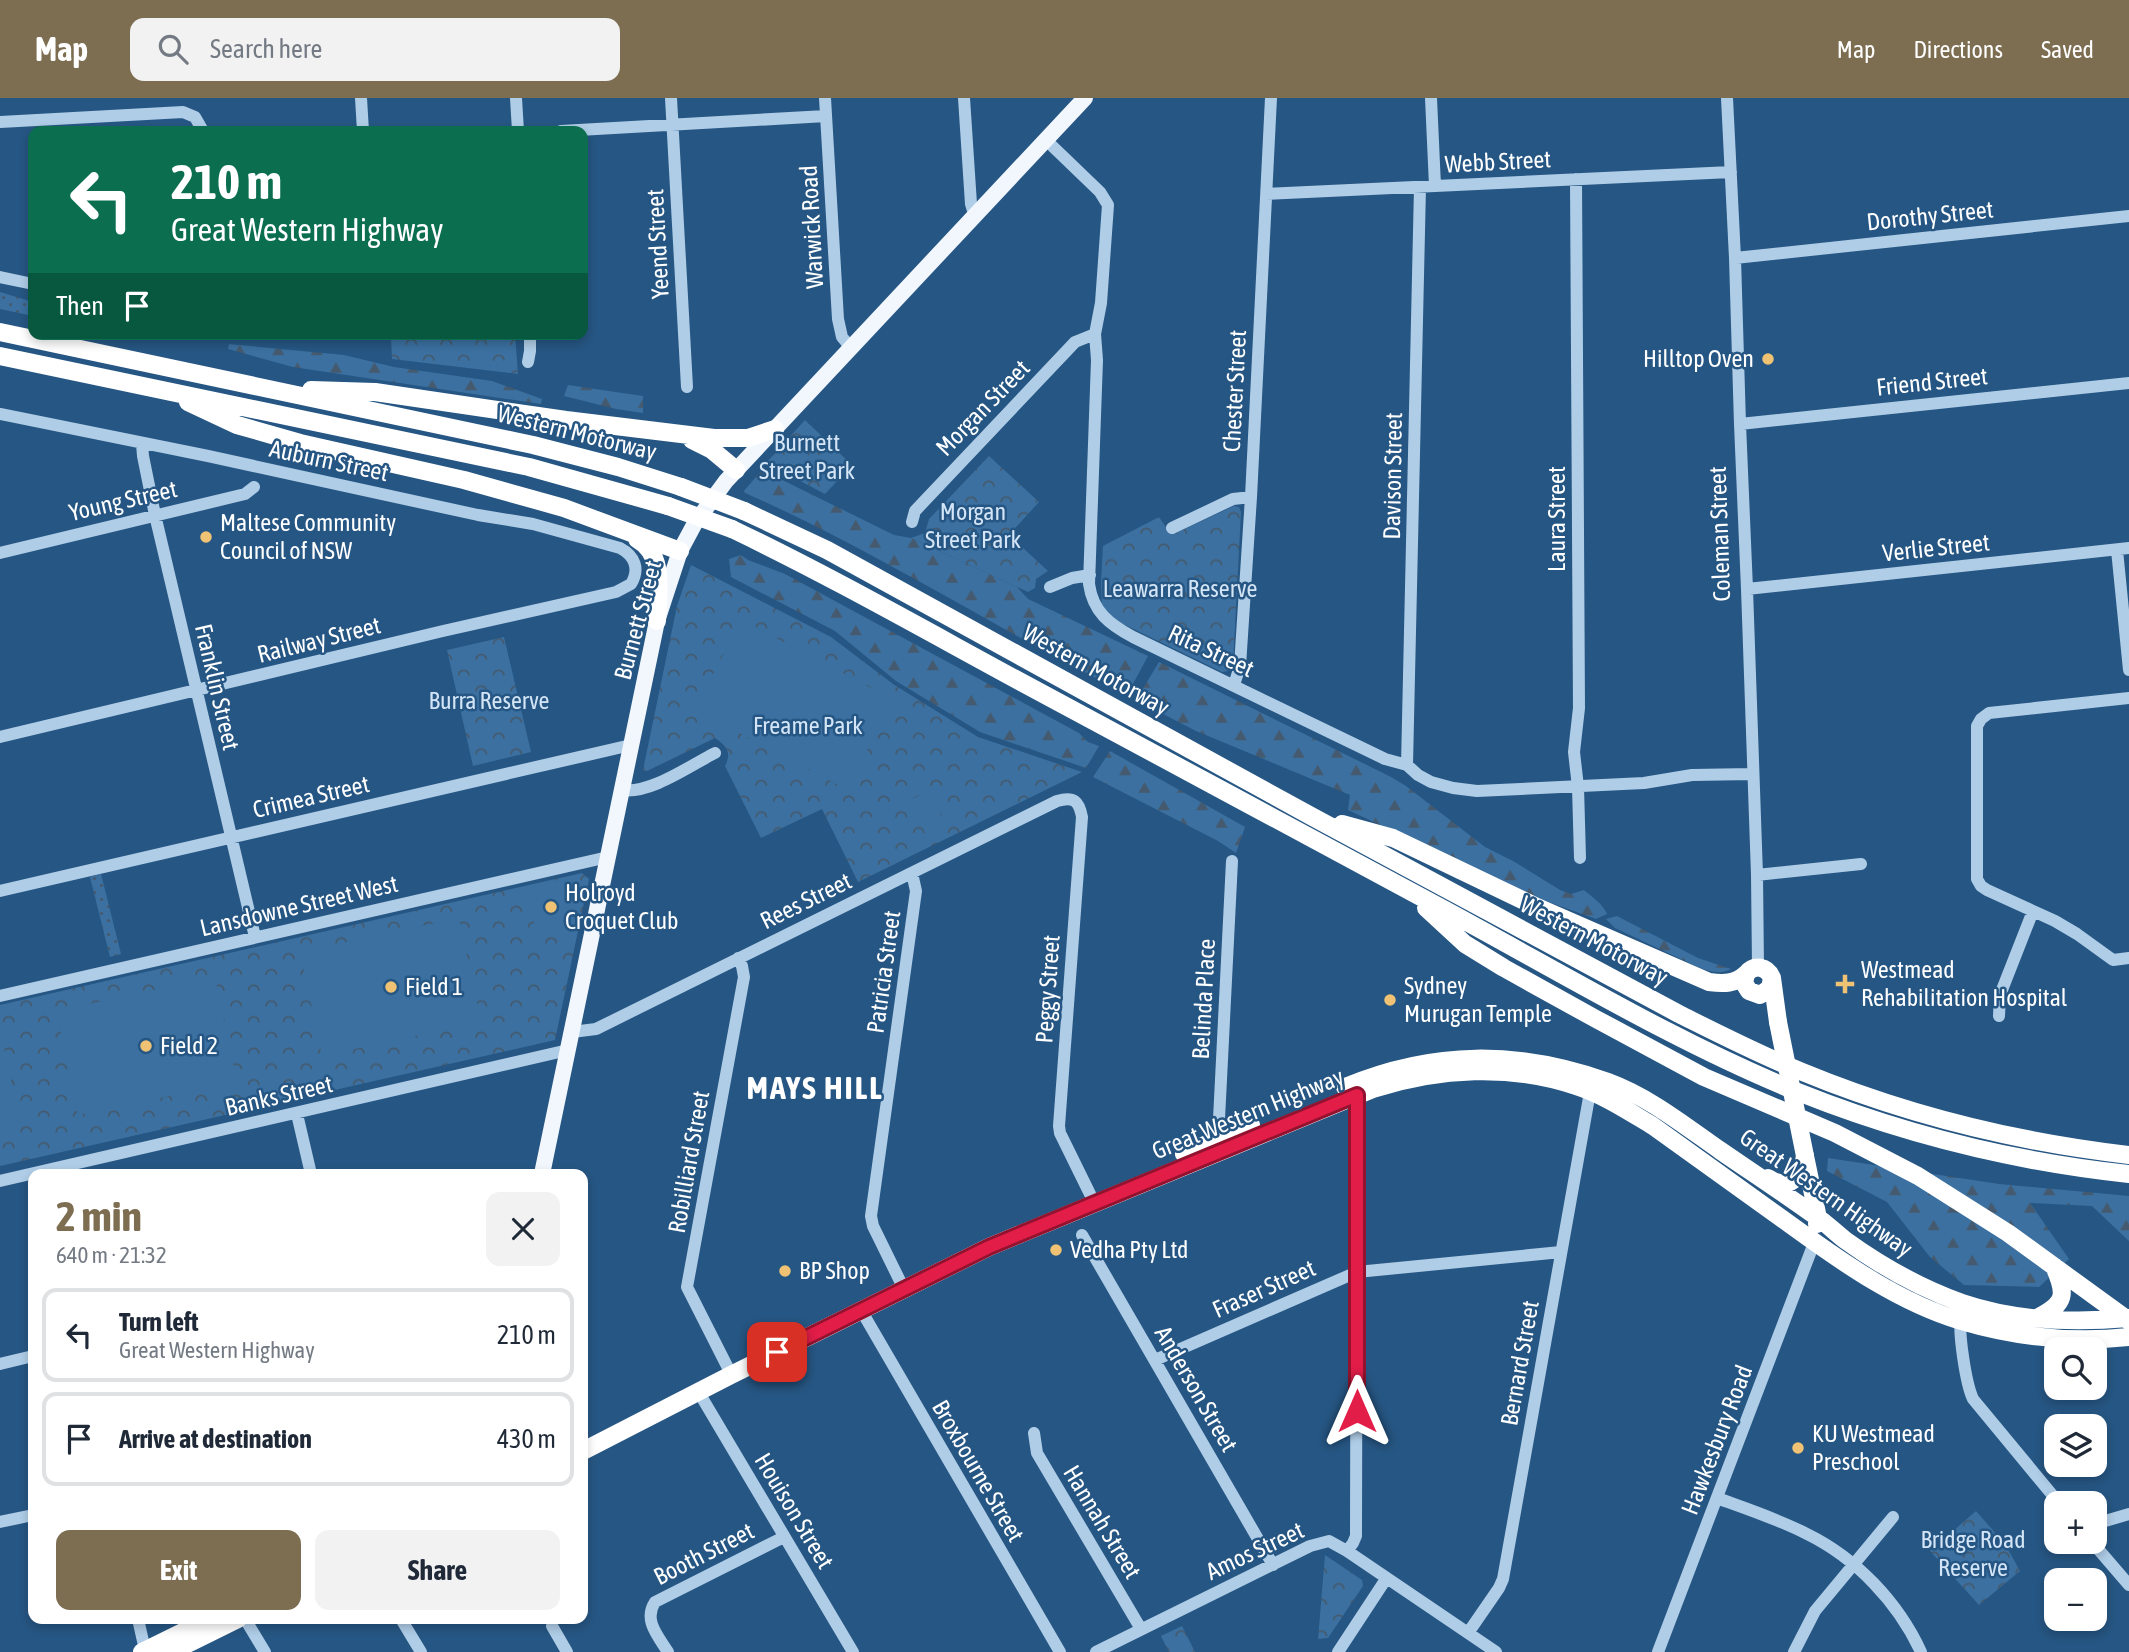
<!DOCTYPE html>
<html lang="en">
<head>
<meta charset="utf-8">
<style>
	body { margin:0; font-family:"Asap Condensed",sans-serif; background:#f2f2f3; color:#1f2937; height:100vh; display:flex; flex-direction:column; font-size:26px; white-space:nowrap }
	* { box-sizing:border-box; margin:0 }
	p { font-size:23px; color:#747a83 }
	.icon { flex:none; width:38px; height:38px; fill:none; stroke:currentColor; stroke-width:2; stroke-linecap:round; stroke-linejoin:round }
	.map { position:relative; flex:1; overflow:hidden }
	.drawer { position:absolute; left:28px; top:1071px; width:560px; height:455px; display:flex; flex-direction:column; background:#fff; border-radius:14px; box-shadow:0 4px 10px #0003 }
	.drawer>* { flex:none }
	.banner { position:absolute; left:28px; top:28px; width:560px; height:214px; border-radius:14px; box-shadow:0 4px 10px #0003; background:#0b6e4f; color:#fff; overflow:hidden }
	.controls { position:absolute; left:2044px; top:1239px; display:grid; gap:14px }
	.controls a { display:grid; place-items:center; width:63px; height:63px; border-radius:14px; background:#fff; box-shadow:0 4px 10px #0003; font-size:35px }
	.pin { position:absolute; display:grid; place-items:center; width:60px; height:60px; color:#fff; margin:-30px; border-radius:14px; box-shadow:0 4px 10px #0006 }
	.me { position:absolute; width:77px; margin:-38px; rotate:0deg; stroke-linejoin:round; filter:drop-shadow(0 0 5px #0008) }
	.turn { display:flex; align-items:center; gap:24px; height:147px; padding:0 28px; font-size:32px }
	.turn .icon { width:91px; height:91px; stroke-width:2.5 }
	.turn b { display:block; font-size:49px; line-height:60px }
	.then { display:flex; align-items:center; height:66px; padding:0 28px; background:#0003; gap:14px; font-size:26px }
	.round { display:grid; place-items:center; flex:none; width:74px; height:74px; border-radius:14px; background:#f2f2f3 }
	.overview { display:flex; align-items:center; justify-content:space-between; height:119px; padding:0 28px }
	h1 { font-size:42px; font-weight:700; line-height:52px; color:#7d6e52 }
	.cta { display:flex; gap:14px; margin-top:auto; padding:14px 28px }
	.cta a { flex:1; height:80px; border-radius:14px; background:#7d6e52; color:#fff; font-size:28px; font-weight:700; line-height:80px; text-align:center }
	.cta a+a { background:#f2f2f3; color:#1f2937 }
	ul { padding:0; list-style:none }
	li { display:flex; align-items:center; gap:21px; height:94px; margin:0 14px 10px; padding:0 14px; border:4px solid #e0e1e3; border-radius:14px }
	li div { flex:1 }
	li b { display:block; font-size:26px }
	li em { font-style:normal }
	header { display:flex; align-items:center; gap:42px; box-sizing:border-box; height:98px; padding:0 35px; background:#7d6e52; color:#fff }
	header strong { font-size:33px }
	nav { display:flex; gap:38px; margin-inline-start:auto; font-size:24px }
	.search { width:490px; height:63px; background:#f2f2f3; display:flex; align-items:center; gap:18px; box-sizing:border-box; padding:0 24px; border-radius:14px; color:#747a83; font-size:26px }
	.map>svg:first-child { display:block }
</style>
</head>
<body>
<header>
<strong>Map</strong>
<div class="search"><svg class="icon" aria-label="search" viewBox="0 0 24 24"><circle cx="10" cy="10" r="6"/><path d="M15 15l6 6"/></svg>Search here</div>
<nav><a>Map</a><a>Directions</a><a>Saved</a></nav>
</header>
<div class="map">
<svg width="2129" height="1554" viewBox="0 0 2129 1554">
	<defs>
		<pattern id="grass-dots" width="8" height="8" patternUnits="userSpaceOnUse" patternTransform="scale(1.75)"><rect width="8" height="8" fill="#3b70a0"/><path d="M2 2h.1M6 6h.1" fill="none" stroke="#455a6e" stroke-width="1.8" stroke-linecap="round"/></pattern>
		<pattern id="forest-firs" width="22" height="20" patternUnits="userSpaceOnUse" patternTransform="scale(1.75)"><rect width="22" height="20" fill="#3b70a0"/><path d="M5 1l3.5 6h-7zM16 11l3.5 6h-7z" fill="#455a6e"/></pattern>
		<pattern id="park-crowns" width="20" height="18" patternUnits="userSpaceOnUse" patternTransform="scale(1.75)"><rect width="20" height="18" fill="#3b70a0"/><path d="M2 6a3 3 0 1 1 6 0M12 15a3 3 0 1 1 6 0" fill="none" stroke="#455a6e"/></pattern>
	</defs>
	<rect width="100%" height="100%" fill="#265683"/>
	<path fill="url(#grass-dots)" d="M0,194L33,204V218L0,211Z
		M101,776L121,856L110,859L90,779Z"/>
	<path fill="url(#forest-firs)" d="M229,246L344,257L394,269L492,283L542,301L541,306L293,269L228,251Z
		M568,287L643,298V315L616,311L564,298Z
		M762,372L894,437L911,440L1017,489L1028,501L1148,558L1127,597C1080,571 1032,547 985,520C906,476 827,431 743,394Z
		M741,457L748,462L785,476L1079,635L1088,644L1099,648L1086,670L980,634L896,583L835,533L731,479L729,461Z
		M1159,564L1391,679L1406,688L1485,749L1513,763L1560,792L1571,796L1584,792C1592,799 1603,806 1607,816L1596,821L1535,799L1348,712L1350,697L1196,633L1136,602Z
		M1110,653L1245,729L1236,755L1218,743L1093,679Z
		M1617,818L1698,860L1731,871C1721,876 1713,874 1702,871L1615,830L1606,821Z
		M1828,1060L1999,1086L2129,1098V1143L2092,1108L2030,1105L2069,1161L2039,1189L1964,1187L1930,1159L1887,1104L1827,1073Z"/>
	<path fill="url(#park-crowns)" d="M422,236H515L518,276L392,261L391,238Z
		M805,322L852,367L825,396L766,365Z
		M989,358L1039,404L1009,437L1048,473L1036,481L1035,490L1028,494L911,440L925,435L929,421Z
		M1234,408L1239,409L1241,414L1233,567L1229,573L1222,574L1113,521L1102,509L1101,485L1103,448L1159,419L1169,434L1176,435Z
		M691,467L831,539L893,586L978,639L1082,674L858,784L822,711L761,740L725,668C732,655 727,648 715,640L647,673L643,672L677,508Z
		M504,539L531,654L473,668L447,552Z
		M582,775L589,781L555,942L0,1068V907Z
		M1976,1413L2005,1446L2020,1473L1979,1507L1930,1453Z
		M1325,1457L1362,1482L1363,1488L1328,1540L1318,1541Z
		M1182,1528L1195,1554H1169L1161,1538Z"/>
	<path fill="#3b70a0" d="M742,522L894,602L846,691L694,611Z
		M928,693L948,729L928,740L908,703Z
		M564,781L575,828L537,837L526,790Z
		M459,820L481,924L322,958L300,854Z
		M215,879L237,984L78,1017L56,913Z
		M0,931L21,1030L0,1034Z"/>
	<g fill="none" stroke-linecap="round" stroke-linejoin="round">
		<path stroke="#afcde7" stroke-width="12" d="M361,0L363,33
			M516,0L518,33
			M671,0L687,289
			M825,0L838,221L842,239L852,251
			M964,0L971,106L975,119
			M1431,0L1435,88
			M1727,0L1735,160L1740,326L1747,491L1757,777L1758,869
			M0,24L183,14L195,19L203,33
			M561,33L826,18
			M1046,42L1100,94L1108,107L1101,205L1095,236L1097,262L1089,486C1093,514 1109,526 1133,539L1385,661L1407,667L1418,677L1431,684L1453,690L1477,693L1644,685L1692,677L1752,676
			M1576,81L1579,610L1574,654L1578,689L1580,760
			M1267,96L1731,74
			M1735,160L2129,118
			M0,179L33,186
			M528,264L530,253V236
			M0,316L208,358L478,417L533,426L620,450C635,458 640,471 631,486L616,494L443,533L0,639
			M1740,326L2129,285
			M142,346L143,358L155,417L255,839
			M912,424L915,413L1075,244L1095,236
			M1172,430L1233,401L1251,399
			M2117,452L2129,572
			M0,455L245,396L254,389
			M1050,489L1072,480L1090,477
			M1747,491L2129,450
			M1234,587L1240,568L1251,399L1271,0
			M2129,600L1989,615L1981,621L1977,628V781L1981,788L1987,792L2055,823L2077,836L2113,862L2129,860
			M1407,667L1420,89
			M622,692C651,696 689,668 715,655
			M1757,777L1861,766
			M0,793L631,647
			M0,898L608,759
			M1999,918L2000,897L2033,813
			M572,934L596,931L1057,703C1074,698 1079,703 1082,719L1059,1028L1060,1035L1090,1096
			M297,1016L311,1076
			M1218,1041L1232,763
			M0,1083L568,952
			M1082,1137L1273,1467
			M900,1183L873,1128L871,1118L916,793L912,775
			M861,1212L1060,1554
			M1961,1218C1958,1235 1966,1286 1973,1301L2059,1405
			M1155,1262L1357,1174L1561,1154
			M0,1266L33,1258
			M727,1268L687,1189L744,879L742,868L738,860
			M698,1293L853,1554
			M1034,1335L1037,1355L1141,1531
			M1717,1400C1747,1411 1778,1421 1807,1436C1856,1460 1898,1504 1921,1554
			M0,1424L33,1417
			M2095,1426L2129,1416
			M2092,1444L2129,1487
			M1347,1453L1353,1445L1356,1438L1357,997
			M138,1521L145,1552
			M245,1521L265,1554
			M401,1521L421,1554
			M552,1528L567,1554
			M1468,1535L1499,1490L1503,1481L1590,994
			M668,1554C658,1538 643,1522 655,1504L784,1439
			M1096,1554L1310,1448L1329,1443L1347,1453L1496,1554
			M1338,1554L1386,1481
			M1658,1554L1814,1145
			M1794,1554L1815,1513L1893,1419"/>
		<path stroke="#f1f7fd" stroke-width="16" d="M542,1076L657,523L680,453L695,425L726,383L1085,0"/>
		<path stroke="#fff" stroke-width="18" d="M0,234L533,347L618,369L681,389
			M0,258L529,369L668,408
			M311,292L375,294L566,322L714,340H748L775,331
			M188,304L237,327L300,345L464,382L564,410L680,453
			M692,342L712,352L736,372
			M744,413L827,452L1311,718L1679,916C1719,936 1758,956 1800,973C1904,1016 2016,1044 2129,1057
			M732,431C830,478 925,532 1021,584C1162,660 1304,736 1445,812C1560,874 1677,945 1798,994C1903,1036 2016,1064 2129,1076
			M637,441C666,457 658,495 657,523
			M1342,726L1393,740L1537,809L1709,884C1724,886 1735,886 1746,876
			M1426,810L1465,846L1504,870L1596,921L1704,979L1835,1035L1918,1078L2008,1135L2129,1223
			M1772,880L1770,890L1760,897L1749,893L1744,885L1746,876C1754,866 1767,868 1772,880L1778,924
			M1345,989C1434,952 1518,952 1608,984C1649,999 1685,1028 1721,1053C1753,1075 1785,1096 1817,1119C1827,1126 1836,1135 1845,1142C1881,1168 1920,1190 1962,1205C2015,1223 2074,1225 2129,1220
			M1184,1056L1251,1027
			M1805,1058L1818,1120L1817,1126
			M1768,1080C1789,1094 1802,1079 1805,1058
			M2037,1220C2067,1205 2066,1196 2054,1168
			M583,1353L731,1277L989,1149L1373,991C1439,970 1510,966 1576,988C1604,997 1628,1013 1653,1028C1700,1062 1748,1096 1795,1130C1846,1167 1901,1205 1961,1223C2015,1239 2073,1245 2129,1239
			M142,1554L209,1521
			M171,1554L238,1521"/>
		<path stroke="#fff" stroke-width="18" d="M681,389L744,413
			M668,408L732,431
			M1778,924L1805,1058"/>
	</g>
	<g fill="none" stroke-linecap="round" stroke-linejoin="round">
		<defs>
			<path id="route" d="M777,1254L989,1149L1357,997V1313"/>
		</defs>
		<use href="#route" stroke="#92132f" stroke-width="18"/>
		<use href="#route" stroke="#e11d48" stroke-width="12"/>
	</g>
	<g fill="#f0c274" stroke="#265683" stroke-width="2.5">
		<circle cx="1768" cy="261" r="7"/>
		<circle cx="206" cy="439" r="7"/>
		<circle cx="551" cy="809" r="7"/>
		<path d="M1841.5 875.5h7v7h7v7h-7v7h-7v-7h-7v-7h7z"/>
		<circle cx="391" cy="889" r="7"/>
		<circle cx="1390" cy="902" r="7"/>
		<circle cx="146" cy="948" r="7"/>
		<circle cx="1056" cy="1152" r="7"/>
		<circle cx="785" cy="1173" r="7"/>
		<circle cx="1798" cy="1350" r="7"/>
	</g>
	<g text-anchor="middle" stroke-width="5" stroke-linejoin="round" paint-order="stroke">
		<g font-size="24" fill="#fff" stroke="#265683">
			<text transform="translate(1498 64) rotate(-3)" y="8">Webb Street</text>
			<text transform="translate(1930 118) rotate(-6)" y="8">Dorothy Street</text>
			<text transform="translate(812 129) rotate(-93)" y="8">Warwick Road</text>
			<text transform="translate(658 146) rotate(-93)" y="8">Yeend Street</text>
			<text transform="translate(1932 284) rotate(-6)" y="8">Friend Street</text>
			<text transform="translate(1235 293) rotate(-87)" y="8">Chester Street</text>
			<text transform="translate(983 310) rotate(-46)" y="8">Morgan Street</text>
			<text transform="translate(577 335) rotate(14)" y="8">Western Motorway</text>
			<text transform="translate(329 363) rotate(12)" y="8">Auburn Street</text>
			<text transform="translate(1393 378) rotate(-89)" y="8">Davison Street</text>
			<text transform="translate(123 403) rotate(-13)" y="8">Young Street</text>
			<text transform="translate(1557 421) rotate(-90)" y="8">Laura Street</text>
			<text transform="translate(1720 436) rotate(-92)" y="8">Coleman Street</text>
			<text transform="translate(1936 450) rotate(-6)" y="8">Verlie Street</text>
			<text transform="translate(638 522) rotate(-75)" y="8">Burnett Street</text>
			<text transform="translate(319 542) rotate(-14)" y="8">Railway Street</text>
			<text transform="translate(1211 553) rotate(25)" y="8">Rita Street</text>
			<text transform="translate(1096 572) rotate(29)" y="8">Western Motorway</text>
			<text transform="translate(217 589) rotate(77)" y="8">Franklin Street</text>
			<text transform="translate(311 699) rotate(-13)" y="8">Crimea Street</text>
			<text transform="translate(806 803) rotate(-26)" y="8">Rees Street</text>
			<text transform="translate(299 808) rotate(-13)" y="8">Lansdowne Street West</text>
			<text transform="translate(1594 843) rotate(28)" y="8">Western Motorway</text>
			<text transform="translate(884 874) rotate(-82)" y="8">Patricia Street</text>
			<text transform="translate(1048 891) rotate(-86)" y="8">Peggy Street</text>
			<text transform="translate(1204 901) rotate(-87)" y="8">Belinda Place</text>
			<text transform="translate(279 998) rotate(-13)" y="8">Banks Street</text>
			<text transform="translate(1248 1016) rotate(-22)" y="8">Great Western Highway</text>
			<text transform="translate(689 1064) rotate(-80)" y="8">Robilliard Street</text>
			<text transform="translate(1826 1095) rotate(35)" y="8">Great Western Highway</text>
			<text transform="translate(1264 1191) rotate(-24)" y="8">Fraser Street</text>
			<text transform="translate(1520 1265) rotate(-80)" y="8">Bernard Street</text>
			<text transform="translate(1196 1291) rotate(60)" y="8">Anderson Street</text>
			<text transform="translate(1717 1342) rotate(-69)" y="8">Hawkesbury Road</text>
			<text transform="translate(978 1373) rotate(60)" y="8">Broxbourne Street</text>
			<text transform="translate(794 1413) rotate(59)" y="8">Houison Street</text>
			<text transform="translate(1102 1424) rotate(59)" y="8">Hannah Street</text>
			<text transform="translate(1255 1453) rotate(-25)" y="8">Amos Street</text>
			<text transform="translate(704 1456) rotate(-27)" y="8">Booth Street</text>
		</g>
		<g font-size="24" fill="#fff" stroke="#265683" text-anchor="start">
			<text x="1754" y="269" text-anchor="end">Hilltop Oven</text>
			<text x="220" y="433">Maltese Community<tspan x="220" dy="28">Council of NSW</tspan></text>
			<text x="565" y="803">Holroyd<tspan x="565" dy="28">Croquet Club</tspan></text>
			<text x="1861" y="880">Westmead<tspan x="1861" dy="28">Rehabilitation Hospital</tspan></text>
			<text x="1404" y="896">Sydney<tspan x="1404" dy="28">Murugan Temple</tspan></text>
			<text x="405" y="897">Field 1</text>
			<text x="160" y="956">Field 2</text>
			<text x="1070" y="1160">Vedha Pty Ltd</text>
			<text x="799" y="1181">BP Shop</text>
			<text x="1812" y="1344">KU Westmead<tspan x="1812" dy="28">Preschool</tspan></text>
		</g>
		<g font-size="24" fill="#d3e5f6" stroke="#265683">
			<text x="807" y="353">Burnett<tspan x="807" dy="28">Street Park</tspan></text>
			<text x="973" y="422">Morgan<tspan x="973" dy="28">Street Park</tspan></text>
			<text x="1180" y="499">Leawarra Reserve</text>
			<text x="489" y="611">Burra Reserve</text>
			<text x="808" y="636">Freame Park</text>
			<text x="1973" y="1450">Bridge Road<tspan x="1973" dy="28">Reserve</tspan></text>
		</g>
		<g font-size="32" font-weight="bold" letter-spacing="2" fill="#fff" stroke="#265683">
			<text x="815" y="1001">MAYS HILL</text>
		</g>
	</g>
</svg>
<div class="controls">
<a><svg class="icon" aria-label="search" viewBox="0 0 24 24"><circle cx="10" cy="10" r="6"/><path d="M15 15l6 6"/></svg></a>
<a><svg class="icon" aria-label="layers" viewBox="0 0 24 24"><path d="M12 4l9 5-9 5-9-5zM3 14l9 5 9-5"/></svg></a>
<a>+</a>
<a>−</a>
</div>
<div class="pin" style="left:777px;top:1254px;background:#d93025"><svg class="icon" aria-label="arrive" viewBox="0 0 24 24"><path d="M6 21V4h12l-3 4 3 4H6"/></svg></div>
<svg class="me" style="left:1357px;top:1313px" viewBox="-20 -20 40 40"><path d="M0-17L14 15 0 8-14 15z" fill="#e11d48" stroke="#fff" stroke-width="4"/></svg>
<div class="banner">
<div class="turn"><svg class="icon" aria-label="left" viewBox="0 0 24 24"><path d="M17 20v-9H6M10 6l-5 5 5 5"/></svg><div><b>210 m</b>Great Western Highway</div></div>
<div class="then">Then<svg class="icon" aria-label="arrive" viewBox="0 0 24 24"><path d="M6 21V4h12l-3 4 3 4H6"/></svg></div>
</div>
<section class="drawer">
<div class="overview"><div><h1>2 min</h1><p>640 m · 21:32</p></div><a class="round"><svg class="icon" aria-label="close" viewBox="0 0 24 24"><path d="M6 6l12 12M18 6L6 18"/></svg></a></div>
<ul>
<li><svg class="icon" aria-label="left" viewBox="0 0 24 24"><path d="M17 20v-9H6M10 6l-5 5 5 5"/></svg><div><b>Turn left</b><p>Great Western Highway</p></div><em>210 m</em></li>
<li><svg class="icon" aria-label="arrive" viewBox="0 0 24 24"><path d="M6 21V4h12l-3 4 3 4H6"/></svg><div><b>Arrive at destination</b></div><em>430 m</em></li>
</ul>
<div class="cta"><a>Exit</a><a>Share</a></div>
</section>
</div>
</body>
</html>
